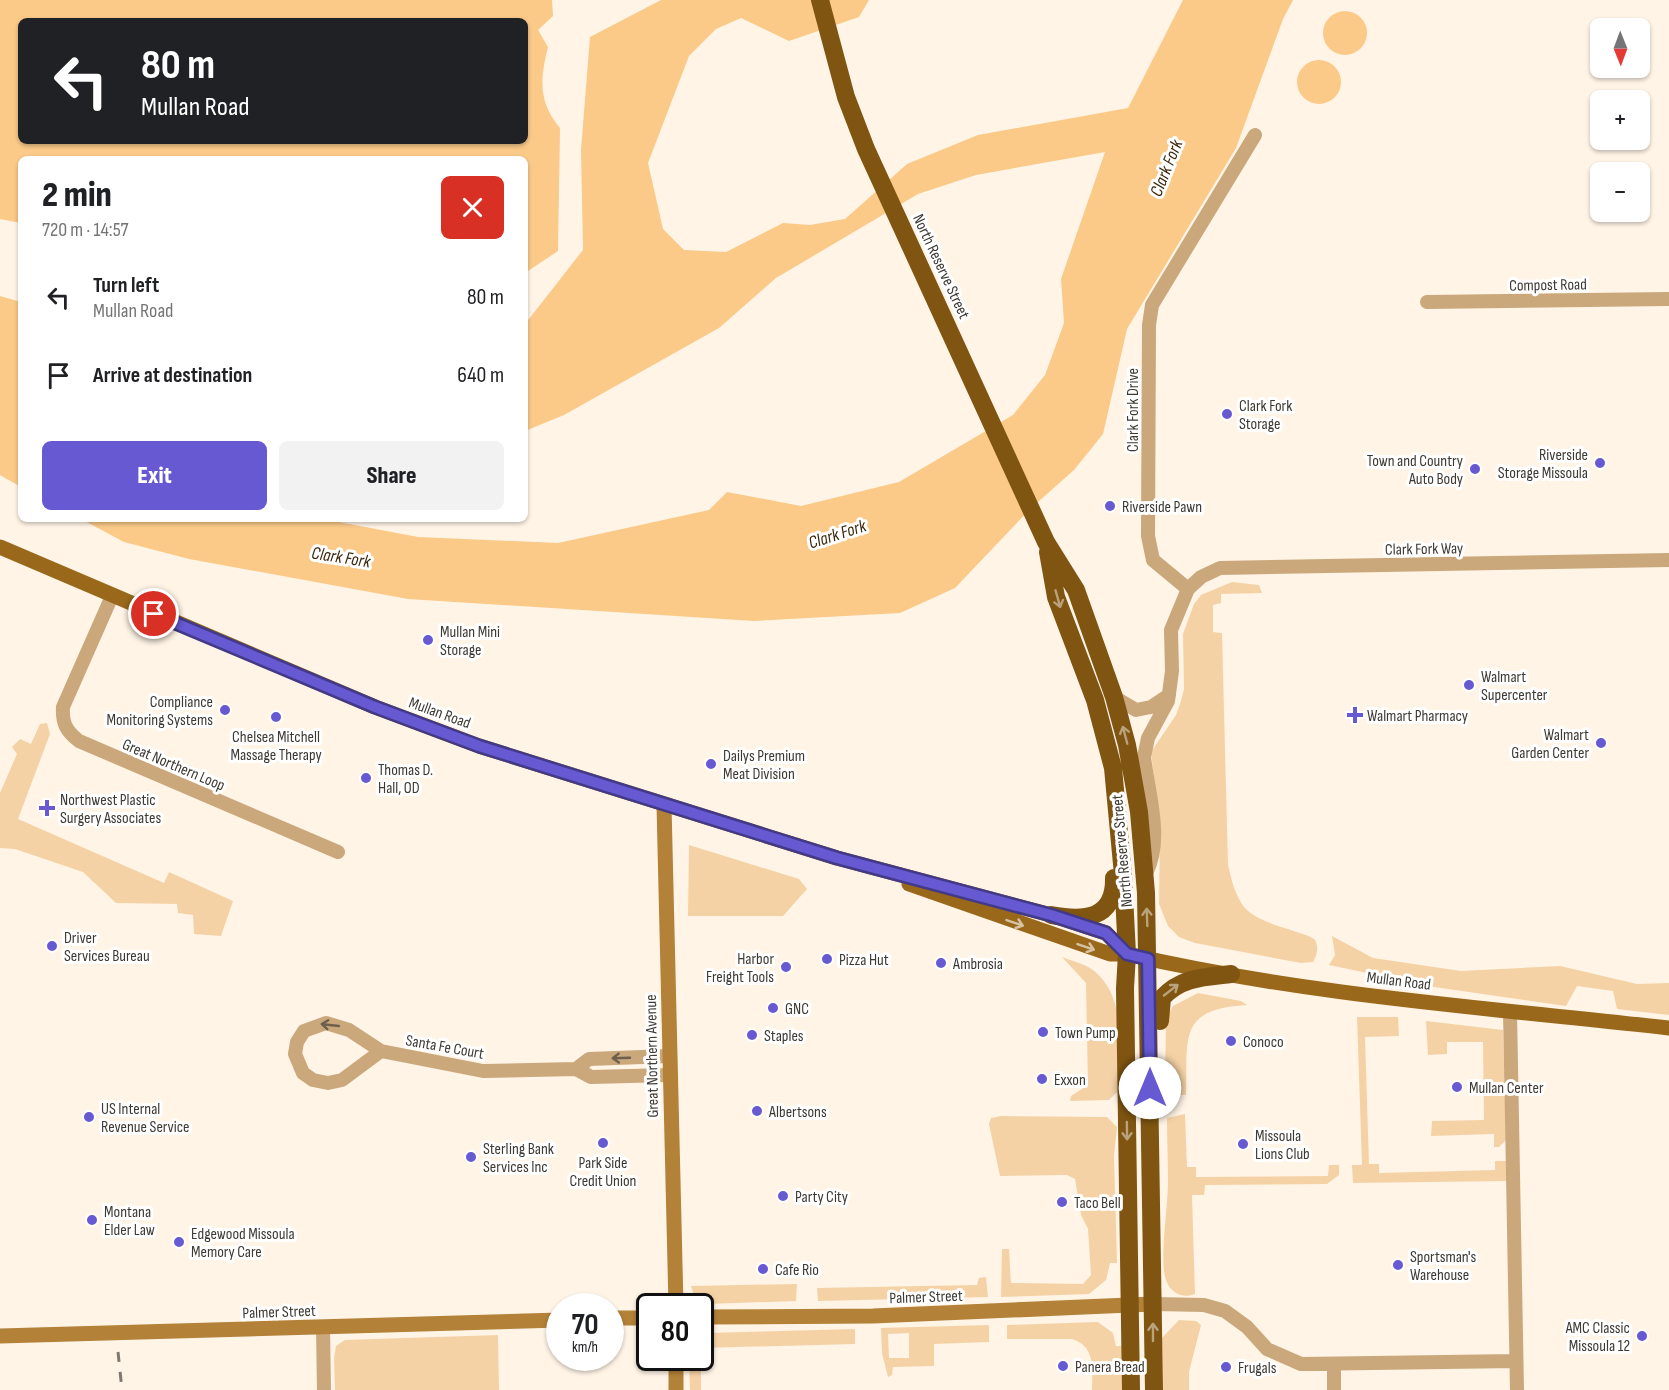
<!DOCTYPE html>
<html lang="en">
<head>
<meta charset="utf-8">
<style>
	body { margin:0; font-family:"Sofia Sans Condensed",sans-serif; background:#f2f2f2; color:#202124; height:100vh; display:flex; flex-direction:column; font-size:22px; white-space:nowrap }
	* { box-sizing:border-box; margin:0 }
	p { font-size:20px; color:#757577 }
	.icon { flex:none; width:33px; height:33px; fill:none; stroke:currentColor; stroke-width:2; stroke-linecap:round; stroke-linejoin:round }
	.map { position:relative; flex:1; overflow:hidden }
	.side { position:absolute; left:18px; top:156px; width:510px; height:366px; display:flex; flex-direction:column; background:#fff; border-radius:9px; box-shadow:0 2px 4px #0004 }
	.side>* { flex:none }
	.top-card { position:absolute; left:18px; top:18px; width:510px; height:126px; border-radius:9px; box-shadow:0 2px 4px #0004; background:#202124; color:#fff; overflow:hidden }
	.needle { width:39px; rotate:179deg }
	.tools { position:absolute; left:1590px; top:18px; display:grid; gap:12px }
	.tools a { display:grid; place-items:center; width:60px; height:60px; border-radius:9px; background:#fff; box-shadow:0 2px 4px #0004; font-size:30px }
	.speed { position:absolute; left:546px; top:1293px; display:flex; gap:12px; font-size:30px; font-weight:700; text-align:center }
	.speed>* { display:grid; place-content:center; width:78px; height:78px; border-radius:50%; background:#fff; box-shadow:0 2px 4px #0004; line-height:1 }
	.speed small { font-size:15px; font-weight:400 }
	.speed .limit { border:3px solid #111; border-radius:9px; background:#fff; color:#111 }
	.pin { position:absolute; display:grid; place-items:center; width:51px; height:51px; color:#fff; margin:-26px; border:3px solid #fff; border-radius:50%; box-shadow:0 2px 6px #0007 }
	.me { position:absolute; width:66px; margin:-33px; rotate:0deg; stroke-linejoin:round; filter:drop-shadow(0 0 4px #0008) }
	.turn { display:flex; align-items:center; gap:21px; height:126px; padding:0 24px; font-size:27px }
	.turn .icon { width:78px; height:78px; stroke-width:2.5 }
	.turn b { display:block; font-size:42px; line-height:51px }
	.round { display:grid; place-items:center; flex:none; width:63px; height:63px; border-radius:9px; background:#f2f2f2 }
	.head { display:flex; align-items:center; justify-content:space-between; height:102px; padding:0 24px }
	h1 { font-size:36px; font-weight:800; line-height:45px }
	.button { display:flex; gap:12px; margin-top:auto; padding:12px 24px }
	.button a { flex:1; height:69px; border-radius:9px; background:#6659d2; color:#fff; font-size:24px; font-weight:800; line-height:69px; text-align:center }
	.button a+a { background:#f2f2f2; color:#202124 }
	ul { padding:0; list-style:none }
	li { display:flex; align-items:center; gap:18px; height:78px; padding:0 24px }
	li div { flex:1 }
	li b { display:block; font-size:22px }
	li em { font-style:normal }
	.map>svg:first-child { display:block }
</style>
</head>
<body>
<div class="map">
<svg width="1669" height="1390" viewBox="0 0 1669 1390">
	<rect width="100%" height="100%" fill="#fff4e6"/>
	<path fill="#f5d2a6" fill-rule="evenodd" d="M1232,582L1259,585L1262,593L1221,594V603L1213,605V632L1222,633L1228,864C1231,879 1235,895 1244,907C1260,926 1309,932 1315,940C1319,947 1317,956 1313,962L1301,963L1195,943L1179,937L1168,926L1159,904L1160,834L1151,752L1176,715L1181,701L1184,689L1183,634L1194,604L1201,595Z
		M47,723L50,734L18,819L164,883L169,872L233,901L221,936L194,934L193,915L178,913L177,904L116,903L83,872L15,849L0,848V793L17,754L12,747L20,739L31,744L40,724Z
		M689,845L799,879L807,889L783,916H688Z
		M1332,936L1373,958L1461,971L1560,966L1637,984L1669,983V1015L1617,1009L1613,991L1577,986L1566,1006L1434,987L1329,965L1335,955Z
		M1062,957C1072,961 1085,964 1093,970C1128,997 1119,1051 1119,1090L1109,1100L1070,1101L1071,1096L1088,1085L1086,983Z
		M1198,993L1241,1001L1247,1005C1177,1009 1188,1038 1186,1095H1176L1165,1089L1166,1019L1173,1006Z
		M1357,1017H1398L1399,1036L1365,1037L1369,1164H1379V1173L1495,1170V1161H1507V1181L1353,1183L1352,1165H1362Z
		M1426,1021L1503,1030L1506,1140L1499,1147H1494V1134L1431,1136L1432,1121L1484,1120L1483,1042H1447V1054L1428,1055Z
		M1185,1114L1187,1167H1196V1177L1328,1176L1329,1165H1339V1175L1327,1184L1205,1185L1204,1195H1192L1195,1294C1183,1299 1170,1293 1166,1280C1159,1263 1168,1205 1168,1183C1168,1161 1167,1139 1167,1118Z
		M1001,1116L1107,1117L1117,1127L1114,1156L1117,1263H1110L1106,1280L1089,1294L1001,1297L1002,1249H1009L1011,1283L1083,1284L1091,1275L1088,1229L1081,1215L1075,1179L1067,1175L1000,1176L989,1124L991,1118Z
		M986,1277L988,1297L818,1301L817,1288L977,1285L979,1278Z
		M797,1284L796,1301L707,1304L695,1299L691,1286Z
		M1179,1320L1196,1321L1201,1325L1189,1372V1390H1163L1162,1338Z
		M1098,1322L1113,1333L1116,1346H1123L1124,1390H1092C1092,1368 1096,1347 1072,1339H1007V1325Z
		M989,1325V1342L934,1344V1366L893,1367L892,1375L888,1377L882,1353L881,1328ZM909,1333V1358H889L888,1334Z
		M855,1329V1344L701,1348V1335L706,1333Z
		M498,1335L499,1390H335L334,1358L336,1346L345,1340Z
		M701,1356V1390H690L689,1358Z"/>
	<path fill="#fbca89" fill-rule="evenodd" d="M0,0H552L553,16L538,30L548,47C540,79 538,102 560,128L558,251L525,273V159H21V223L0,219ZM21,21H525V141H21Z
		M661,0H869L859,17L789,41L741,18L716,29L689,56L648,163L663,229L684,250L726,252L783,223L810,225L845,219L907,164L978,135L1128,108L1183,0H1293L1283,19L1236,148L1127,329L1103,434L1074,470L1030,509L955,588L900,613L754,621L408,599L189,559L124,542L81,519H323L418,537L558,543L709,510L727,492L801,506L899,482L1013,415L1045,375L1064,323L1061,279L1105,152L976,175L918,194L776,278L719,328L564,415L525,431V324L583,250L581,150L590,37Z
		M1323 33a22 22 0 1 1 44 0a22 22 0 1 1-44 0Z
		M1297 82a22 22 0 1 1 44 0a22 22 0 1 1-44 0Z
		M0,296L21,302V487L0,475Z"/>
	<g fill="none" stroke-linecap="round" stroke-linejoin="round">
		<path stroke="#caa87c" stroke-width="14" d="M1427,302L1669,299
			M1188,589L1201,577L1220,568L1669,560
			M112,596L63,707C62,723 66,731 79,741L338,852
			M1114,697L1136,710L1151,707L1169,695
			M1147,871C1163,839 1148,791 1144,757L1148,738L1168,701L1172,671L1171,630L1188,589L1153,560L1148,536L1149,325L1152,305L1255,135
			M1510,1012L1517,1390
			M381,1051L342,1080L328,1083L313,1080L303,1073L295,1054L297,1042L304,1031L326,1023L349,1030L381,1051L483,1071L576,1069L591,1077L669,1075
			M576,1069L589,1059L669,1056
			M1153,1304L1204,1305L1225,1311L1247,1327L1267,1349L1301,1364L1516,1361
			M323,1327L324,1390
			M1334,1364V1390"/>
		<path stroke="#b38138" stroke-width="15" d="M664,805L676,1306
			M700,1317L873,1316L1153,1304
			M610,1318H650
			M0,1336L560,1320
			M676,1358V1390"/>
		<path stroke="#99681a" stroke-width="15" d="M0,547L375,707L479,746L837,858L1051,915L1106,933L1127,954
			M909,884L1110,954H1127C1304,995 1488,1008 1669,1028"/>
		<path stroke="#7f5511" stroke-width="18" d="M820,0L846,97L866,149L1046,542L1076,590L1114,697L1127,745L1139,812L1146,893L1154,1390
			M1048,552L1056,597L1095,700L1113,768L1123,875L1127,954L1125,988L1131,1390
			M1051,915C1083,921 1115,920 1114,878
			M1160,1021L1162,998C1181,977 1205,977 1231,974"/>
		<path stroke="#7f7870" stroke-width="3" stroke-dasharray="10 10" stroke-linecap="butt" d="M118,1352L122,1390"/>
	</g>
	<defs><path id="oneway-shaft" d="M-6 0H5M1.5-3L5.5 0L1.5 3" fill="none" stroke-width="1.6" stroke-linecap="round" stroke-linejoin="round" transform="scale(1.5)"/></defs>
	<g stroke="#b9a27c">
		<use href="#oneway-shaft" transform="translate(1058 599) rotate(74)"/>
		<use href="#oneway-shaft" transform="translate(1125 735) rotate(-105)"/>
		<use href="#oneway-shaft" transform="translate(1147 917) rotate(-92)"/>
		<use href="#oneway-shaft" transform="translate(1171 990) rotate(-38)"/>
		<use href="#oneway-shaft" transform="translate(1127 1131) rotate(89)"/>
		<use href="#oneway-shaft" transform="translate(1153 1332) rotate(-90)"/>
	</g>
	<g stroke="#d6c3a3">
		<use href="#oneway-shaft" transform="translate(1015 923) rotate(19)"/>
		<use href="#oneway-shaft" transform="translate(1086 947) rotate(19)"/>
	</g>
	<g stroke="#6e604d">
		<use href="#oneway-shaft" transform="translate(330 1025) rotate(-174)"/>
		<use href="#oneway-shaft" transform="translate(621 1058) rotate(178)"/>
	</g>
	<g fill="none" stroke-linecap="round" stroke-linejoin="round">
		<defs>
			<path id="route" d="M154,614L375,707L479,746L837,858L1051,915L1106,933L1127,954L1148,959L1150,1088"/>
		</defs>
		<use href="#route" stroke="#423a88" stroke-width="15"/>
		<use href="#route" stroke="#6659d2" stroke-width="10"/>
	</g>
	<g fill="#6659d2" stroke="#fff" stroke-width="2">
		<circle cx="1227" cy="414" r="6"/>
		<circle cx="1600" cy="463" r="6"/>
		<circle cx="1475" cy="469" r="6"/>
		<circle cx="1110" cy="506" r="6"/>
		<circle cx="428" cy="640" r="6"/>
		<circle cx="1469" cy="685" r="6"/>
		<circle cx="225" cy="710" r="6"/>
		<path d="M1352 706h6v6h6v6h-6v6h-6v-6h-6v-6h6z"/>
		<circle cx="276" cy="717" r="6"/>
		<circle cx="1601" cy="743" r="6"/>
		<circle cx="711" cy="764" r="6"/>
		<circle cx="366" cy="778" r="6"/>
		<path d="M44 799h6v6h6v6h-6v6h-6v-6h-6v-6h6z"/>
		<circle cx="52" cy="946" r="6"/>
		<circle cx="827" cy="959" r="6"/>
		<circle cx="941" cy="963" r="6"/>
		<circle cx="786" cy="967" r="6"/>
		<circle cx="773" cy="1008" r="6"/>
		<circle cx="1043" cy="1032" r="6"/>
		<circle cx="752" cy="1035" r="6"/>
		<circle cx="1231" cy="1041" r="6"/>
		<circle cx="1042" cy="1079" r="6"/>
		<circle cx="1457" cy="1087" r="6"/>
		<circle cx="757" cy="1111" r="6"/>
		<circle cx="89" cy="1117" r="6"/>
		<circle cx="603" cy="1143" r="6"/>
		<circle cx="1243" cy="1144" r="6"/>
		<circle cx="471" cy="1157" r="6"/>
		<circle cx="783" cy="1196" r="6"/>
		<circle cx="1062" cy="1202" r="6"/>
		<circle cx="92" cy="1220" r="6"/>
		<circle cx="179" cy="1242" r="6"/>
		<circle cx="1398" cy="1265" r="6"/>
		<circle cx="763" cy="1269" r="6"/>
		<circle cx="1642" cy="1336" r="6"/>
		<circle cx="1063" cy="1366" r="6"/>
		<circle cx="1226" cy="1367" r="6"/>
	</g>
	<g text-anchor="middle" stroke-width="6" stroke-linejoin="round" paint-order="stroke">
		<g font-size="16" fill="#3d3933" stroke="#fff">
			<text transform="translate(942 266) rotate(65)" y="6">North Reserve Street</text>
			<text transform="translate(1548 284) rotate(-1)" y="6">Compost Road</text>
			<text transform="translate(1132 410) rotate(-90)" y="6">Clark Fork Drive</text>
			<text transform="translate(1424 548) rotate(-1)" y="6">Clark Fork Way</text>
			<text transform="translate(440 712) rotate(20)" y="6">Mullan Road</text>
			<text transform="translate(174 764) rotate(23)" y="6">Great Northern Loop</text>
			<text transform="translate(1121 851) rotate(-95)" y="6">North Reserve Street</text>
			<text transform="translate(1399 980) rotate(7)" y="6">Mullan Road</text>
			<text transform="translate(445 1046) rotate(10)" y="6">Santa Fe Court</text>
			<text transform="translate(651 1056) rotate(-91)" y="6">Great Northern Avenue</text>
			<text transform="translate(926 1296) rotate(-2)" y="6">Palmer Street</text>
			<text transform="translate(279 1311) rotate(-2)" y="6">Palmer Street</text>
		</g>
		<g font-size="16" fill="#3d3933" stroke="#fff" text-anchor="start">
			<text x="1239" y="411">Clark Fork<tspan x="1239" dy="18">Storage</tspan></text>
			<text x="1588" y="460" text-anchor="end">Riverside<tspan x="1588" dy="18">Storage Missoula</tspan></text>
			<text x="1463" y="466" text-anchor="end">Town and Country<tspan x="1463" dy="18">Auto Body</tspan></text>
			<text x="1122" y="512">Riverside Pawn</text>
			<text x="440" y="637">Mullan Mini<tspan x="440" dy="18">Storage</tspan></text>
			<text x="1481" y="682">Walmart<tspan x="1481" dy="18">Supercenter</tspan></text>
			<text x="213" y="707" text-anchor="end">Compliance<tspan x="213" dy="18">Monitoring Systems</tspan></text>
			<text x="1367" y="721">Walmart Pharmacy</text>
			<text x="1589" y="740" text-anchor="end">Walmart<tspan x="1589" dy="18">Garden Center</tspan></text>
			<text x="276" y="742" text-anchor="middle">Chelsea Mitchell<tspan x="276" dy="18">Massage Therapy</tspan></text>
			<text x="723" y="761">Dailys Premium<tspan x="723" dy="18">Meat Division</tspan></text>
			<text x="378" y="775">Thomas D.<tspan x="378" dy="18">Hall, OD</tspan></text>
			<text x="60" y="805">Northwest Plastic<tspan x="60" dy="18">Surgery Associates</tspan></text>
			<text x="64" y="943">Driver<tspan x="64" dy="18">Services Bureau</tspan></text>
			<text x="774" y="964" text-anchor="end">Harbor<tspan x="774" dy="18">Freight Tools</tspan></text>
			<text x="839" y="965">Pizza Hut</text>
			<text x="953" y="969">Ambrosia</text>
			<text x="785" y="1014">GNC</text>
			<text x="1055" y="1038">Town Pump</text>
			<text x="764" y="1041">Staples</text>
			<text x="1243" y="1047">Conoco</text>
			<text x="1054" y="1085">Exxon</text>
			<text x="1469" y="1093">Mullan Center</text>
			<text x="101" y="1114">US Internal<tspan x="101" dy="18">Revenue Service</tspan></text>
			<text x="769" y="1117">Albertsons</text>
			<text x="1255" y="1141">Missoula<tspan x="1255" dy="18">Lions Club</tspan></text>
			<text x="483" y="1154">Sterling Bank<tspan x="483" dy="18">Services Inc</tspan></text>
			<text x="603" y="1168" text-anchor="middle">Park Side<tspan x="603" dy="18">Credit Union</tspan></text>
			<text x="795" y="1202">Party City</text>
			<text x="1074" y="1208">Taco Bell</text>
			<text x="104" y="1217">Montana<tspan x="104" dy="18">Elder Law</tspan></text>
			<text x="191" y="1239">Edgewood Missoula<tspan x="191" dy="18">Memory Care</tspan></text>
			<text x="1410" y="1262">Sportsman's<tspan x="1410" dy="18">Warehouse</tspan></text>
			<text x="775" y="1275">Cafe Rio</text>
			<text x="1630" y="1333" text-anchor="end">AMC Classic<tspan x="1630" dy="18">Missoula 12</tspan></text>
			<text x="1075" y="1372">Panera Bread</text>
			<text x="1238" y="1373">Frugals</text>
		</g>
		<g font-size="18" font-style="italic" fill="#3d290c" stroke="#fff">
			<text transform="translate(1166 168) rotate(-68)" y="6">Clark Fork</text>
			<text transform="translate(837 534) rotate(-18)" y="6">Clark Fork</text>
			<text transform="translate(341 557) rotate(9)" y="6">Clark Fork</text>
		</g>
	</g>
</svg>
<div class="tools">
<a><svg class="needle" viewBox="-14 -14 28 28"><path d="M0-13l5 13h-10z" fill="#e53935"/><path d="M0 13l5-13h-10z" fill="#757577"/></svg></a>
<a>+</a>
<a>−</a>
</div>
<div class="speed"><div>70<small>km/h</small></div><div class="limit">80</div></div>
<div class="pin" style="left:154px;top:614px;background:#d93025"><svg class="icon" aria-label="arrive" viewBox="0 0 24 24"><path d="M6 21V4h12l-3 4 3 4H6"/></svg></div>
<svg class="me" style="left:1150px;top:1088px" viewBox="-20 -20 40 40"><circle r="19" fill="#fff"/><path d="M0-13L10 11 0 6-10 11z" fill="#6659d2"/></svg>
<div class="top-card">
<div class="turn"><svg class="icon" aria-label="left" viewBox="0 0 24 24"><path d="M17 20v-9H6M10 6l-5 5 5 5"/></svg><div><b>80 m</b>Mullan Road</div></div>
</div>
<section class="side">
<div class="head"><div><h1>2 min</h1><p>720 m · 14:57</p></div><a class="round" style="background:#d93025;color:#fff"><svg class="icon" aria-label="close" viewBox="0 0 24 24"><path d="M6 6l12 12M18 6L6 18"/></svg></a></div>
<ul>
<li><svg class="icon" aria-label="left" viewBox="0 0 24 24"><path d="M17 20v-9H6M10 6l-5 5 5 5"/></svg><div><b>Turn left</b><p>Mullan Road</p></div><em>80 m</em></li>
<li><svg class="icon" aria-label="arrive" viewBox="0 0 24 24"><path d="M6 21V4h12l-3 4 3 4H6"/></svg><div><b>Arrive at destination</b></div><em>640 m</em></li>
</ul>
<div class="button"><a>Exit</a><a>Share</a></div>
</section>
</div>
</body>
</html>
